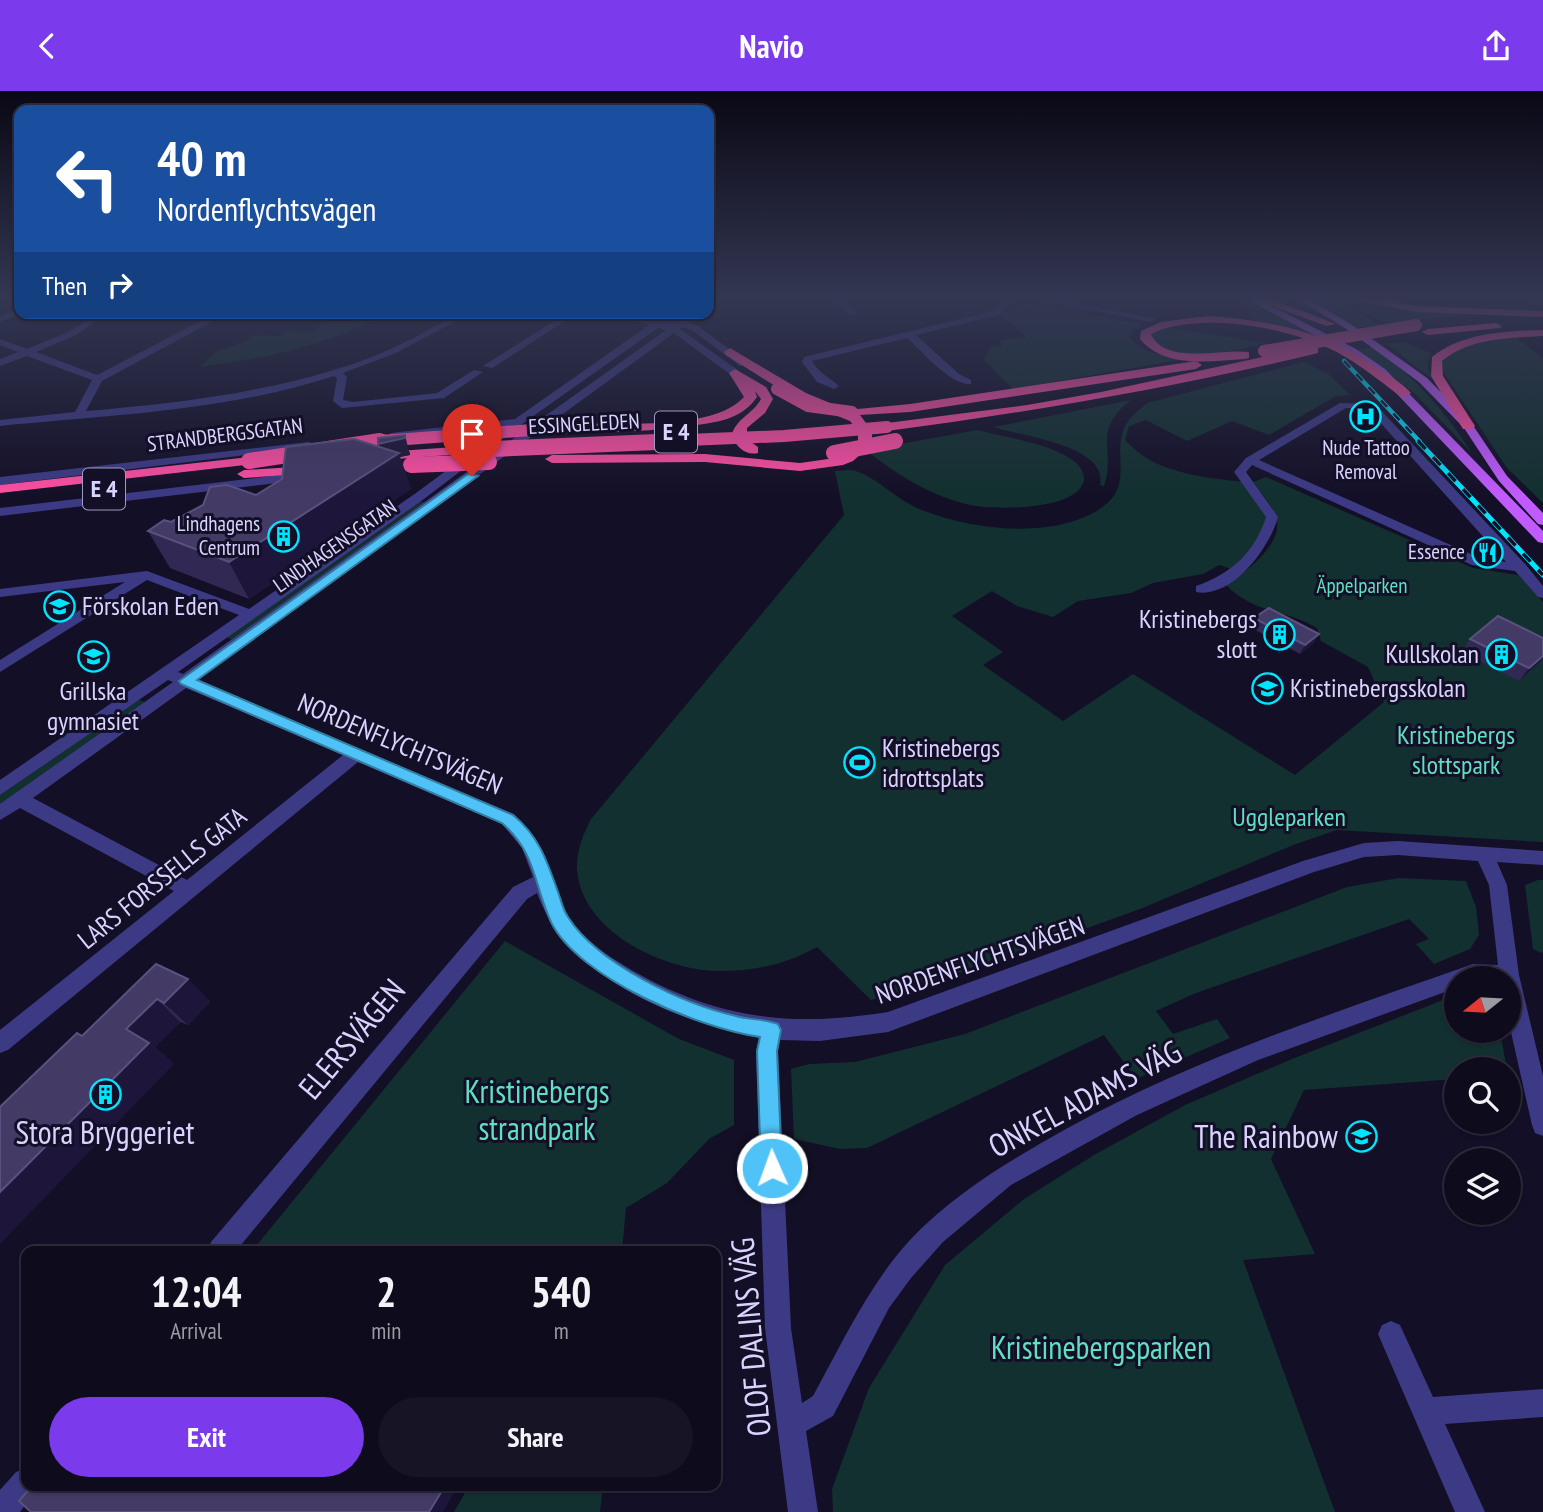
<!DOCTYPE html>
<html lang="en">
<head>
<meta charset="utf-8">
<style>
	body { margin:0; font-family:"PT Sans Narrow",sans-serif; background:#171425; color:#f1f3f6; height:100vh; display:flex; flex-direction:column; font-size:26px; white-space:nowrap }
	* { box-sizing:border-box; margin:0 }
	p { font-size:23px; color:#9b9ba3 }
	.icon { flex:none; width:38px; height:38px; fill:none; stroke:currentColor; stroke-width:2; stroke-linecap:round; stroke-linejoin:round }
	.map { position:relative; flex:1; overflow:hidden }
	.side { position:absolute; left:21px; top:1155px; width:700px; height:245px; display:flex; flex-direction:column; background:#0e0b1c; border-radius:14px; box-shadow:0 2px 5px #0004,0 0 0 2px #2e2b3b }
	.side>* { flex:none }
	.top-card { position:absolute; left:14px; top:14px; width:700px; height:214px; border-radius:14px; box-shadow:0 2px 5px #0004,0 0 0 2px #2e2b3b; background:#1a4fa0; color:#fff; overflow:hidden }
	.needle { width:46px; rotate:252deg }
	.tools { position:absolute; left:1444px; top:875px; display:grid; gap:14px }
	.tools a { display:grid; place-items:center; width:77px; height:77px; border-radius:50%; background:#0e0b1c; box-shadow:0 2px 5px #0004,0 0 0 2px #2e2b3b; font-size:35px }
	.pin { position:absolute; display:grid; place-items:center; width:60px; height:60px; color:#fff; margin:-72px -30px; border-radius:50% 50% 50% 0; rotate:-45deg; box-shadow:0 0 7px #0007 }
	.pin .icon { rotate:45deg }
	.me { position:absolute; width:77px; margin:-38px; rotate:358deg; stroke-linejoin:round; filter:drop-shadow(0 0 5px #0008) }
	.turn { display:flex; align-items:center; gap:24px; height:147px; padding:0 28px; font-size:32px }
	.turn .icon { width:91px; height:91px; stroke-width:2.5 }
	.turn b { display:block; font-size:49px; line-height:60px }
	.then { display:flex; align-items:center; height:66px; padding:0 28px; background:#0003; gap:14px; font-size:26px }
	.eta { display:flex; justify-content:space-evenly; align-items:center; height:119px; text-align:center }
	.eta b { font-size:42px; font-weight:600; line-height:49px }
	.primary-button { display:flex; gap:14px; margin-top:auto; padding:14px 28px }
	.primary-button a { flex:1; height:80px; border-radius:42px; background:#7c3aed; color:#fff; font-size:28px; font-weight:600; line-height:80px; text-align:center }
	.primary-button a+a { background:#171425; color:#f1f3f6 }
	header { display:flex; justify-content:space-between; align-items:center; height:91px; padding:0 28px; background:#7c3aed; color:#fff; font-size:32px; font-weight:600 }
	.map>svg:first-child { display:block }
</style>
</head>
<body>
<header><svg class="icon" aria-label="back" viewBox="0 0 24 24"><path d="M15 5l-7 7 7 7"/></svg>Navio<svg class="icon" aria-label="share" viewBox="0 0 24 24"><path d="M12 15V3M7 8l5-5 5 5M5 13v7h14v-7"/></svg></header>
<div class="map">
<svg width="1543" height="1421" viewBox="0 0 1543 1421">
	<rect width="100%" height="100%" fill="#130f26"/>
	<path fill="#12302f" d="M1238,207H1242L1312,242L1256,231Z
		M1310,207L1341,210L1378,234L1359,236Z
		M1349,211L1391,219L1469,224L1385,233Z
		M1022,212L1142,233L1132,239L1130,247C1145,264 1163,263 1184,268L1013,298L984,269L990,256L1003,254L999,250L1027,246L1001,224L1014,220Z
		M236,222H390C327,254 269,267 200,276L216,260L247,250L251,244L281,245L286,240L314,241L325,228H225Z
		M1168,237L1267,252C1234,260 1178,276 1151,247V243Z
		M1517,247L1543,267V412L1507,377L1442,279V271C1460,251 1491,251 1517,247Z
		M1404,251L1432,263L1427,271L1431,287L1387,253Z
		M1372,256C1416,287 1443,317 1472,362L1415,303L1357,259Z
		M1304,271L1329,283L1350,304L1336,305L1269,344L1232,330L1187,350L1146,329L1129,335L1125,349C1129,353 1133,357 1137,360C1163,383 1211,387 1243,391L1266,426C1261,449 1248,462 1231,478L1219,474L1203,483L1153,492L1131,502L1078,510L1053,526L1017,515L992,500L952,525L1003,561L983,574L1063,630L1133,583L1295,684L1384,611L1368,576L1321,550L1317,537C1284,517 1256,524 1226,494C1245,482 1288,450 1275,423C1270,412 1260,401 1253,391L1266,386L1473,477L1518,484L1543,511V751L1337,739L1296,753L1140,818L982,875L871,909L817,856C785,874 751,881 714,880C660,877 582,840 577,779C576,760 583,744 591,728L844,424L835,380C841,380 850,378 856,380C877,387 894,406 915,416C966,439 1058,451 1105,414C1133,392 1112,362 1125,335C1130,325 1139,319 1147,312Z
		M1131,309C1090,342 1117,356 1104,395L1100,394C1109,354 1019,345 994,336Z
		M978,339C1006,347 1052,352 1075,371C1080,375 1085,382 1084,389C1079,420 993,419 970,414C931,405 897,384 866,359Z
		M419,410L428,412L234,550L226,546Z
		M137,608L147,612L0,717V704Z
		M1399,787L1466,790L1476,816L1479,844L1470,858L1434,873L1416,853L1429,848L1409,828L1196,902L1156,920L1173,943L1217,928L1230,947L1136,988L1104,944L867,1057L840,1058L794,1048L791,978L809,973L855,971L965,943L1347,796Z
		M1538,789H1543V861L1541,862L1533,858L1525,794Z
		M505,850L679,948L734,969V1034L709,1048L667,1092L626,1117L622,1160H252Z
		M1456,904V940H1500L1506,973L1502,978H1456V988L1304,999L1271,1068L1315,1163L1243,1169L1335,1421H833L832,1398L869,1297L945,1174L1024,1108L1094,1064L1185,1014L1292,968Z
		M469,1395H603L600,1421H454Z"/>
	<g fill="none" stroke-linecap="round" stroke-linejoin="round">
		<path fill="#3d3a85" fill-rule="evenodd" d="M719,207L709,215V207Z
			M831,207H841L858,222L850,224Z
			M1006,207H1016L999,224L916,244L959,283L971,289V293C951,295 922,260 907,247L812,270C819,282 829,286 839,295L834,298L817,291L802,271L804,266L993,220Z
			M1030,207H1052L1156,228L1151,231Z
			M19,218L22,223L0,231V225Z
			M99,222H110L74,245L36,261L97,284L216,222H228L102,290L86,320C180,312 275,301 364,269C397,257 428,239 460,222H471L396,262L343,282L347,286L343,309L353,311L437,302L474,279L483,281L444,307L342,317L333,310L337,287L334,285C228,320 111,324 0,335V329L75,321L92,289L27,265L0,275V268L18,261L0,254V248L27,258L68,241Z
			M567,222H578L492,277L483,275Z
			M608,222H624L655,230L667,222H677L671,228L679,229L689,222H699L688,232L698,235L749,273L740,275L692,239L682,236L680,238L739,280V284H731L674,242L197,589L514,723C527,736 538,749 545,766C553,786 555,807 568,825C584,850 611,867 637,882C721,929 794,936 888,921L1303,770L1364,752L1398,750L1543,760V774L1497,771L1507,794L1519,884L1543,985V1045L1535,1042L1532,1034L1508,928V887H1456V897L1258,969L1137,1024L1011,1094L943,1151L911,1187L889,1217L833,1325L806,1340L818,1421H788L765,1237L756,960L759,947C677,930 567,887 537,802L527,808L236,1160H208L211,1151L513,796L533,786L522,757L502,733L358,671L8,959L0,962V939L174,800L20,717L0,729V713L173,591L168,589L0,704V689L239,524L147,489L0,581V569L125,491L0,506V498L147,480L249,518L416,402L505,336L395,347L389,344L391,342L515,328L649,234ZM658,237L666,239L183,583L178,581L424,408L522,333ZM186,597L343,664L187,789L33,707ZM1398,764L1478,770L1489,794L1498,874L1473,873C1334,922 1195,967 1066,1038C1016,1066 968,1094 926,1133C875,1180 846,1245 813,1305L802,1312L791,1237L778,960L780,949L820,950L888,941L1314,781L1364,766Z
			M1340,312L1375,313L1526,474L1543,495V507L1538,506L1515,480L1472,474L1252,374L1246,381L1278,426C1270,456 1233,508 1196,501V495C1231,483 1255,461 1266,426L1234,381L1246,367ZM1346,317L1368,318L1506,471L1480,467L1259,369Z
			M308,351L312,352V356L0,394V386Z
			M306,381L312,385L310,388L0,425V417Z
			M1391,1230L1400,1234L1433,1306L1543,1298V1326L1445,1333L1485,1421H1455L1378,1243L1382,1234Z
			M26,1377V1395H39L20,1421H0V1399L16,1381Z"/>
		<path fill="#c25bff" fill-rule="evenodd" d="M1244,207H1256L1356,258L1385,278L1543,440V452L1538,451L1377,282L1348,262Z
			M1296,207H1307L1354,235L1427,287L1472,333L1507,385L1543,422V434L1538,433L1499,390L1464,337L1419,291L1348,239Z"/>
		<path fill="#ff4fa3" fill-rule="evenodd" d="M1251,207H1268L1336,233L1326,235Z
			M1340,207H1369L1417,215L1543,220V226L1417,221Z
			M1208,225C1272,229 1329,242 1381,279C1391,286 1403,293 1411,302L1405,306L1400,305C1376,287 1352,267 1324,255C1279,235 1196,221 1151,243C1165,275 1223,257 1249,261V267L1245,268C1210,270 1165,278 1140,248L1141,240L1161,231Z
			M1496,232L1502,235L1500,237L1428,244L1422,241L1428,238Z
			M1543,239V245C1509,247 1469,247 1442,270L1443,285L1475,335L1473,338H1463L1431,285L1432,266C1462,242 1505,240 1543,239Z
			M1314,255L1318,256V262C1176,296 1032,321 887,340L880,336L887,332L1027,314L1101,301Z
			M730,257L806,302L847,319L910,313L1196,270L1202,274L1196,278L910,321L860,324L872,340V353L853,370L843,374L800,380L705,371L552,372L545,368L552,364L705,363L800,372L835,367L858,352V340L850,330L796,308L726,264L724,261Z
			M735,278L766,296L773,308L765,322L747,337V348L758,356V362C746,365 734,355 732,343C737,327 754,322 761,308L755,300L757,306C749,317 741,323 727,328C705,336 581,348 566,336L573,332C617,332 714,340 744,306L729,282Z
			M469,355L474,356V362L384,369L377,365L384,361Z
			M267,364L272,365V371L0,402V394Z
			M310,375L315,376V382L244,387L237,383L244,379Z"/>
		<defs>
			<path id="rail-far1" d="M1344,270L1420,351"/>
			<path id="rail" d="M1418,350L1543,484"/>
		</defs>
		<use href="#rail-far1" stroke="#00e5ff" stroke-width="4.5"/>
		<use href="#rail" stroke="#00e5ff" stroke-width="5"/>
		<use href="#rail-far1" stroke="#130f26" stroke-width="2.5" stroke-dasharray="9" stroke-linecap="butt"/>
		<use href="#rail" stroke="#130f26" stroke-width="3.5" stroke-dasharray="11" stroke-linecap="butt"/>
		<path stroke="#ff4fa3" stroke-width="12" d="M1264,260L1416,234
			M777,298L808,315L852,321
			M366,351L573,336
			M640,351L784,345L887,336
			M888,351L895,350"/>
		<path stroke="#ff4fa3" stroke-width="16" d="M469,359L680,350
			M834,362L895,350
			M249,370L380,350
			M411,374L489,371"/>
	</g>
	<path fill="#312854" d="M1422,207H1469L1424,209Z
		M1524,207H1543V214H1533Z
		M379,356L410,361V364L400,366L411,398L249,508L170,477L148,440L171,431L203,414L256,404Z
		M1254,527L1314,552L1300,563L1250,536Z
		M1470,548L1543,568L1519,590L1461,561Z
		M188,888L210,911L188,934L180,931L155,956L174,973L82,945Z"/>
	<path fill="#1d163a" d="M405,344L410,364L400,366L411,398L249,508L229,471L384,369L378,353Z
		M1319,543L1314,552L1300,563L1305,554Z
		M1543,565V568L1519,590L1529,577Z
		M188,888L210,911L188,934L164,912Z
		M157,908L180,931L155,956L174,973L0,1153V1101L126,938Z
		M445,1395H458L443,1421H429Z"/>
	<path fill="#433a66" stroke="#5a527e" stroke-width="2" d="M405,344V347L378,353V347Z
		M354,348L399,362L229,471L148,440L164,429L171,431L203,414L210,396L227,394L256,404L282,388L286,356Z
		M1269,517L1319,543L1305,554L1254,527Z
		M1498,525L1543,547V565L1529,577L1470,548Z
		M156,873L188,888L164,912L157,908L126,938L149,952L0,1101V1016L77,942L82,945Z
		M32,1395H445L429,1421H31L19,1410Z"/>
	<linearGradient id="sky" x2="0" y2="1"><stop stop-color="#0a0815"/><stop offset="0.51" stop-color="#333752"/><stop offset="1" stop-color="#333752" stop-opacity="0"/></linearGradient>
	<rect width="1543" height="406" fill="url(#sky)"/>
	<path fill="#4fc3f7" stroke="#337fa1" stroke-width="2" d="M468,383L478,385L197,589L513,724C539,745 547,770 558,801C561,809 563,819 568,826C598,873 683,913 736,925C750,929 765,928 778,933L781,939L777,960L782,1077L779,1085L772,1088L764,1085L761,1077L757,960L760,946C701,938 578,887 551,831C533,792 537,763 502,732L181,593L179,590Z"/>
	<defs>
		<symbol id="hospital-ring" viewBox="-11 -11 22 22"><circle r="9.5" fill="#130f26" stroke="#00e5ff" stroke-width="1.5"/><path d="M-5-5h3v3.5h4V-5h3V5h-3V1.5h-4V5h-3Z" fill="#00e5ff"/></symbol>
		<symbol id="building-ring" viewBox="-11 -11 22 22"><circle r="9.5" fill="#130f26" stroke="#00e5ff" stroke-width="1.5"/><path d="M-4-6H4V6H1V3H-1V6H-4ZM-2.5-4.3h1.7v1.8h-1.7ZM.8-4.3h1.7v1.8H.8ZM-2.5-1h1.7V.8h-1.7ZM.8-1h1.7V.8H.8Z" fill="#00e5ff"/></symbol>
		<symbol id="restaurant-ring" viewBox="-11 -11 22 22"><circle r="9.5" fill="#130f26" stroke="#00e5ff" stroke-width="1.5"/><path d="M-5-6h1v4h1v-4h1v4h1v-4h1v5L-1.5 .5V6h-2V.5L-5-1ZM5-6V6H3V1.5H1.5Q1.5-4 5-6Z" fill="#00e5ff"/></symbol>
		<symbol id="school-ring" viewBox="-11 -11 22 22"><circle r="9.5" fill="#130f26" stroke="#00e5ff" stroke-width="1.5"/><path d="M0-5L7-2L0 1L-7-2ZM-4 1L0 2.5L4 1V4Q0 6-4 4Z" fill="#00e5ff"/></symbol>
		<symbol id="stadium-ring" viewBox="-11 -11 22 22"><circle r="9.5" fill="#130f26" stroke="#00e5ff" stroke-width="1.5"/><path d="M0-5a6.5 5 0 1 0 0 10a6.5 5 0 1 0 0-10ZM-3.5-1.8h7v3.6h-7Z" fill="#00e5ff"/></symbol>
	</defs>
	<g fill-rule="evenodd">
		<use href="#hospital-ring" x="1348" y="308" width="35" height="35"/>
		<use href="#building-ring" x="266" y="428" width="35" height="35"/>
		<use href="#restaurant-ring" x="1470" y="444" width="35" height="35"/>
		<use href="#school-ring" x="42" y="498" width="35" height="35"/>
		<use href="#building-ring" x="1262" y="526" width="35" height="35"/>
		<use href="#building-ring" x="1484" y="546" width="35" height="35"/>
		<use href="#school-ring" x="76" y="548" width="35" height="35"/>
		<use href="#school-ring" x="1250" y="580" width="35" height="35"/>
		<use href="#stadium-ring" x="842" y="654" width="35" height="35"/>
		<use href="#building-ring" x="88" y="986" width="35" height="35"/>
		<use href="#school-ring" x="1344" y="1028" width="35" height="35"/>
	</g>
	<g text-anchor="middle" stroke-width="6" stroke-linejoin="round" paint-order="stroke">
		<g font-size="21" fill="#d9d4ff" stroke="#130f26">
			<text transform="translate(584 333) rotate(-3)" y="7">ESSINGELEDEN</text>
			<text transform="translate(225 344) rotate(-7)" y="7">STRANDBERGSGATAN</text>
			<text transform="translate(335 455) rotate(-35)" y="7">LINDHAGENSGATAN</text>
		</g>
		<g font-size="21" fill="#d9d4ff" stroke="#130f26" text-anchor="end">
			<text x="1366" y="364" text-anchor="middle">Nude Tattoo<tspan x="1366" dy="24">Removal</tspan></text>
			<text x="260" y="440">Lindhagens<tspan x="260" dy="24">Centrum</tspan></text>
			<text x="1465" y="468">Essence</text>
		</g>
		<g font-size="21" fill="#5fe0c0" stroke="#130f26">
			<text x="1362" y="502">Äppelparken</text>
		</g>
		<g fill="#130f26" stroke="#9e99be" stroke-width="2">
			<rect x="655" y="320.5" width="42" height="41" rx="5"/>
			<rect x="83" y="377.5" width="42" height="41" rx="5"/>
		</g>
		<g font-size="24" font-weight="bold" fill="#d9d4ff">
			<text x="676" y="349">E 4</text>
			<text x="104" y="406">E 4</text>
		</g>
		<g font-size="26" fill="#d9d4ff" stroke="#130f26" text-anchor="start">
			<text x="82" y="524">Förskolan Eden</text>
			<text x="1257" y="537" text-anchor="end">Kristinebergs<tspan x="1257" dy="30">slott</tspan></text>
			<text x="1479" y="572" text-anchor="end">Kullskolan</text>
			<text x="1290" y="606">Kristinebergsskolan</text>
			<text x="93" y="609" text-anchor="middle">Grillska<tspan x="93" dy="30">gymnasiet</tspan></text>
			<text x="882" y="666">Kristinebergs<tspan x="882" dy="30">idrottsplats</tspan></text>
		</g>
		<g font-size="26" fill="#5fe0c0" stroke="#130f26">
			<text x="1456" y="653">Kristinebergs<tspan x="1456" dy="30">slottspark</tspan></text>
			<text x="1289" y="735">Uggleparken</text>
		</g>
		<g font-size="26" fill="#d9d4ff" stroke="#130f26">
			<text transform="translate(400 653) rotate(23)" y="9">NORDENFLYCHTSVÄGEN</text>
			<text transform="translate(162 787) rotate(-39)" y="9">LARS FORSSELLS GATA</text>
			<text transform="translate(980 869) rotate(-19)" y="9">NORDENFLYCHTSVÄGEN</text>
		</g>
		<g font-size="32" fill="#d9d4ff" stroke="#130f26">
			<text transform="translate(352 948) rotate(-50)" y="11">ELERSVÄGEN</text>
			<text transform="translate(1085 1008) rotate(-28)" y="11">ONKEL ADAMS VÄG</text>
			<text transform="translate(751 1246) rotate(-95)" y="11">OLOF DALINS VÄG</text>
		</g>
		<g font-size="32" fill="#5fe0c0" stroke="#130f26">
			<text x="537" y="1012">Kristinebergs<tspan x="537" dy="37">strandpark</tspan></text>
			<text x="1101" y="1268">Kristinebergsparken</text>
		</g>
		<g font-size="32" fill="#d9d4ff" stroke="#130f26">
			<text x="105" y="1053">Stora Bryggeriet</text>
			<text x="1338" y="1057" text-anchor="end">The Rainbow</text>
		</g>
	</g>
</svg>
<div class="tools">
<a><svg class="needle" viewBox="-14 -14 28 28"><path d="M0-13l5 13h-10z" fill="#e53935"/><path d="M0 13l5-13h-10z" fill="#9b9ba3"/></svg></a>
<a><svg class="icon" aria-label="search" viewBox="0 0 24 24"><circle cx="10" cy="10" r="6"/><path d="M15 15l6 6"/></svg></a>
<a><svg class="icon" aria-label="layers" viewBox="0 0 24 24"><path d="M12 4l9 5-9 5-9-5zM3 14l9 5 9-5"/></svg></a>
</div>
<div class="pin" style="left:472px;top:385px;background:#d93025"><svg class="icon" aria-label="arrive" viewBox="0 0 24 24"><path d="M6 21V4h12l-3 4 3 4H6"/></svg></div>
<svg class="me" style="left:772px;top:1077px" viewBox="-20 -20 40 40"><circle r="17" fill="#4fc3f7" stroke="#fff" stroke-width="3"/><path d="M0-11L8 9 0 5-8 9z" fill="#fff"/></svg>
<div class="top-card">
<div class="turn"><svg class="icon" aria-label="left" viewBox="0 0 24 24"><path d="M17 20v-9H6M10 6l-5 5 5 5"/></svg><div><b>40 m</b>Nordenflychtsvägen</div></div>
<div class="then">Then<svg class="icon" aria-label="right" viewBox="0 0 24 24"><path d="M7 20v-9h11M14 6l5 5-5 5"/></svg></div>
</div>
<section class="side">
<div class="eta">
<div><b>12:04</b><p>Arrival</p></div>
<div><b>2</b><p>min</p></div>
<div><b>540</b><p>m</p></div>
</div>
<div class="primary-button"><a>Exit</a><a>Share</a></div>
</section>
</div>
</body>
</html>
